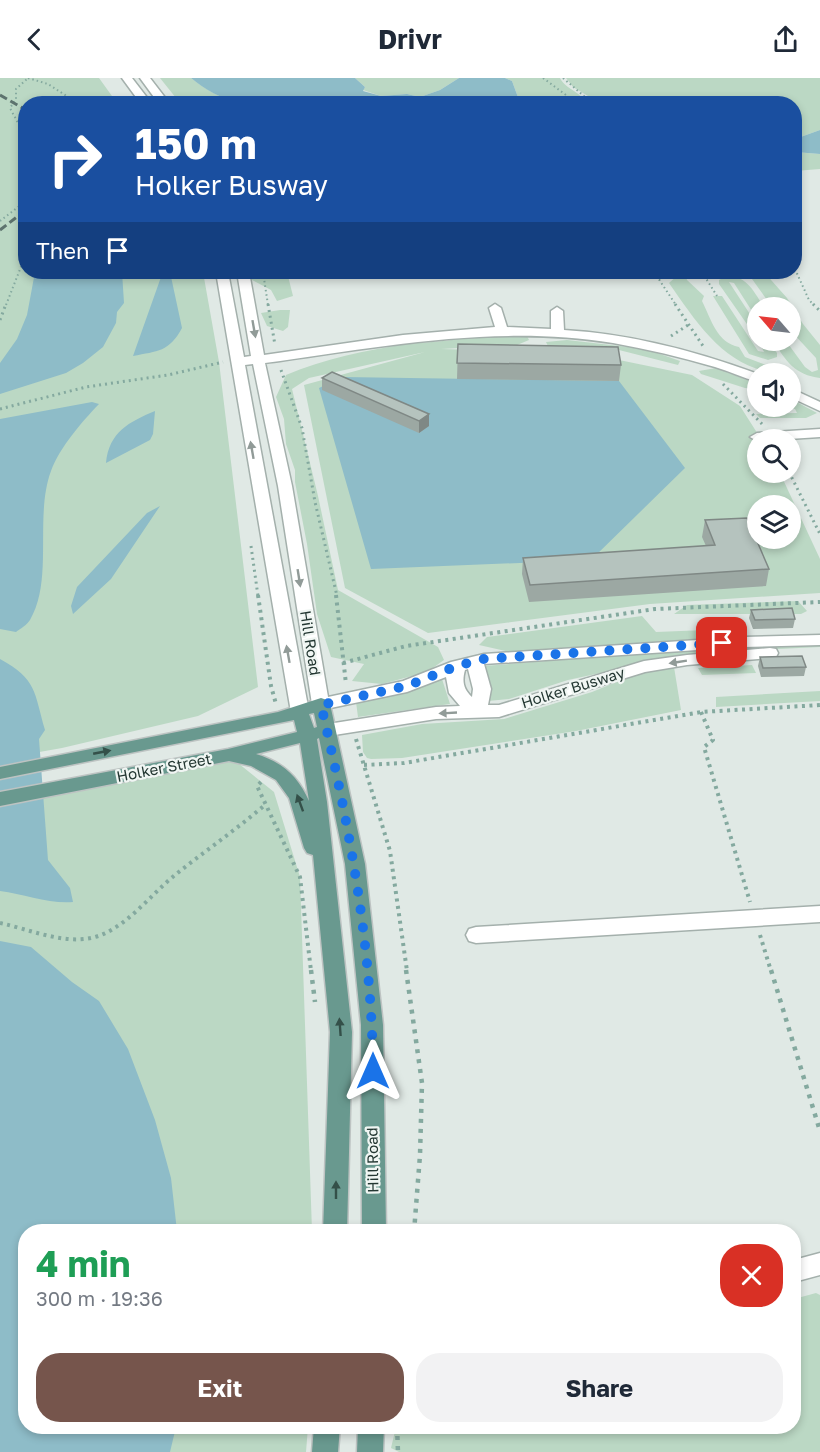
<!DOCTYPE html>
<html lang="en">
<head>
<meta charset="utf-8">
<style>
	body { margin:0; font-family:"Golos Text",sans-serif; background:#f2f2f3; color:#1f2937; height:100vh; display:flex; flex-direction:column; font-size:22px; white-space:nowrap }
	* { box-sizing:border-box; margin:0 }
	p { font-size:20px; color:#747a83 }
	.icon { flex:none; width:33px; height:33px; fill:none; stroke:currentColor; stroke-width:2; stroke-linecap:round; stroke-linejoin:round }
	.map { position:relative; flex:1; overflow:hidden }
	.sheet { position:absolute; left:18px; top:1146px; width:783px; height:210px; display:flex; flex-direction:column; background:#fff; border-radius:24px; box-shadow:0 3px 9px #0003 }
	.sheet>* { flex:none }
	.banner { position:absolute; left:18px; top:18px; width:784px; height:183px; border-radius:24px; box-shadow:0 3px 9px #0003; background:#1a4fa0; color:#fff; overflow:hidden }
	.needle { width:39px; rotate:298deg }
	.buttons { position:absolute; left:747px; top:219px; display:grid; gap:12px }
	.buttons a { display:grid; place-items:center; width:54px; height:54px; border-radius:50%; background:#fff; box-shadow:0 3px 9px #0003; font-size:30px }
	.pin { position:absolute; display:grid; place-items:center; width:51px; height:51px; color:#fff; margin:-26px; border-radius:12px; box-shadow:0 3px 9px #0006 }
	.me { position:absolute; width:66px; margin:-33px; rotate:0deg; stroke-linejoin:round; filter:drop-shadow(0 0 4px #0008) }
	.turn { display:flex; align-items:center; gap:21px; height:126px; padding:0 18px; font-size:27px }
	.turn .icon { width:78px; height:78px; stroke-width:2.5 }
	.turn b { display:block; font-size:42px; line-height:51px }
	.then { display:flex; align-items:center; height:57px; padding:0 18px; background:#0003; gap:12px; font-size:22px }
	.round { display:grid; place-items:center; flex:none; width:63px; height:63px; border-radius:24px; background:#f2f2f3 }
	.head { display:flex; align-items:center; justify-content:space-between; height:102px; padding:0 18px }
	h1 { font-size:36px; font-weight:700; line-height:45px; color:#1e9e55 }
	.primary-button { display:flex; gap:12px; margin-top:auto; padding:12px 18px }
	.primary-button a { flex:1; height:69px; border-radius:24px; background:#76554c; color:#fff; font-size:24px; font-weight:700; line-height:69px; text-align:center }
	.primary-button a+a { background:#f2f2f3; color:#1f2937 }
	header { display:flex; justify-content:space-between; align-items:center; height:78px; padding:0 18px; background:#fff; font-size:27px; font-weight:700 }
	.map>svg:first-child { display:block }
</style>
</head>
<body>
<header><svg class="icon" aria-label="back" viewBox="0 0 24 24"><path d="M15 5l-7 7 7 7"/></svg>Drivr<svg class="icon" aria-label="share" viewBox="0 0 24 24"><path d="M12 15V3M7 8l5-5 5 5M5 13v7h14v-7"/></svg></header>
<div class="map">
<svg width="820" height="1374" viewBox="0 0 820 1374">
	<rect width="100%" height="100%" fill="#e0e9e5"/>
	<path fill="#bbd8c4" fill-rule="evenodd" d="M0,0H99L117,25L26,26V194H203L219,284L258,609L198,638L62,670L0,681Z
		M160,0H191C205,11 222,22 239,23C247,23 251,23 258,25H180Z
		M355,0H459L440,12L420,19L407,16L381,18L363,12L365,9Z
		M505,0H560C566,12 581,13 585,25H518L519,22L512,3Z
		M566,0H820V52L795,61V26L590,25L588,18L573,9Z
		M795,74L820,76V91L795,93Z
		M251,194H287L293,218L277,223L271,212L252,202Z
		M660,194H685L687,202L704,218L702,223C711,241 717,265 739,269L745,279L787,295C729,296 699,248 669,205L678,197L661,196Z
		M747,194H764L787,220L803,246L820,267V300C795,297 786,283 773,263H786L805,289L812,294L818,292L816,280L791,253L790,230L772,229Z
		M726,198C747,197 754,214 764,229L758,230L757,241L734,205L729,204L757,247L758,262L719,206V202Z
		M713,218H722L758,273L764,274L758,262L767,263L777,275V279L768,282L749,276Z
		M280,232H290L288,249L283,253L267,248L261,235Z
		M467,258H527L529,262L517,267L441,271L585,275L692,297L740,328L761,361L758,362V394L780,395L820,481V515L650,526L428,555L345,510L304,307L425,274L309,300L292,311L318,418L338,512L438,569L444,582L427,594L382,606L352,603L364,586L331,579L317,536L307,466L295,404V392L286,366L284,341L276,319L286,297C324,281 366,272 407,266C423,264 455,264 467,258ZM758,428H790V460H758Z
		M567,262L646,271L680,283L678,287L619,272L607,273L548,268L546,264Z
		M716,290L757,306V311L745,310L701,296L699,293Z
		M791,321L817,335L806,340H760L756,336L797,335L795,331L768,329L790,328Z
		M798,523L807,533L801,536H674L687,527Z
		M642,538L656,554L706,552L708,561L514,575L479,567L487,559Z
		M820,566V569L735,573L651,584L568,602L509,621L488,623L484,588L733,568Z
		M752,587L756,595L702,597L698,590Z
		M674,589L681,632L576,653L402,680L371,681L367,680L363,674L362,657L422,646L504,641L592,614L641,594Z
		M442,601L450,626L358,639L356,624L404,614Z
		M820,613V623L716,629V619Z
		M228,677L274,714L300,799L312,1153L26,1154V1348L308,1349L306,1374H0V730Z
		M816,1215L820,1217V1374H399L391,1370L396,1349L794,1348V1221Z"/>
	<path fill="#8ebcc8" d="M191,0H355L365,9L363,13L381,18L407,16L420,19L440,12L459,0H505L512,3L519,22L518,26L404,25L407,24L405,20L396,21L384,26L258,25C251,23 247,24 239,23C222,22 204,11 191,0Z
		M820,52V76L795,74V61Z
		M35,194H122L124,225L117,234L116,245L103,269L83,285L66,295L0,316V285L17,261L27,237Z
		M170,194L182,250C169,274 158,273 133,278L161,199L158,195Z
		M342,299L619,303L685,390L591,482L371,491L319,310Z
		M92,324L99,326C81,345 60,369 51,393C34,439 54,501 30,542C27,547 20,551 16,554L0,551V341Z
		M155,333L153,356L150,362L106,385C109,354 129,344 155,333Z
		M160,428L111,501L73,536L71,528L77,509L147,435Z
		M0,581C37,601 34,614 45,652L39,661L48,782L70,810L73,824C49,826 24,816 0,813Z
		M0,863L31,869L72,904L99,923L128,971L155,1042L171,1100L177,1153L26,1154V1348L176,1349L170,1374H0Z"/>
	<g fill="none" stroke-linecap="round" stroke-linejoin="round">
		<defs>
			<path id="minor" d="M122,0H132L152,26H141Z
				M140,0H150L170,26H159Z
				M216,194H228L244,279L251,278L237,194H249L264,277L403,257L495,249L489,230L495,226L501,230L507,249L551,251V233L557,229L563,233L564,252C631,256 696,273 758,296V304C743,300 729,293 715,289C681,279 647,271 613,265C496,246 381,269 265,285L292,408L328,619L403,603L451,584L484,576L743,559L820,557V567L743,569L484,586L491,611L488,627H499L644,583L687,577L770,570L776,571L778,575L776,579L770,580L687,587L645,594L499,639L436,641L328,658L322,656L319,652L322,648L328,646L436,629L460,628L449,615L446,599L407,614L321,632L315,630L312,626L278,408L253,286L245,287L309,634L306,638H294L291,634ZM468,591L473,611L472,619C463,611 462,603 465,592Z
				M790,310L820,324V333L790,319Z
				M820,351V359L757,363L750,359L757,355Z
				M820,828V844L476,865L469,863L466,857L469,851L476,849Z
				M820,1175V1197L794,1204V1182Z"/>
			<path id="major" d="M321,620L327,622L330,626L365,786L383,947L386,1154H362L361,947L345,786L319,660L317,661L327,724L352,954L347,1154H323L330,954L313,777L307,775L304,770L289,720L276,702L251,688L229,683L0,728V714L228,671L297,654L294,642L0,701V689L278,634ZM314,635L317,649L314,650L309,636ZM300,665L309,723C298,698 282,684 256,676Z
				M314,1348H340L338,1374H312Z
				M358,1348H384L383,1374H357Z"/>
		</defs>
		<use href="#minor" stroke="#a4b0ac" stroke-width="3"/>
		<use href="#major" stroke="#bdc3c2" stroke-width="3"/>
		<path stroke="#84a99f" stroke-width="2" stroke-dasharray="1.5 3" stroke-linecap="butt" d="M28,0L48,6L79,26
			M543,0L570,20L572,26
			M563,0L584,18L587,26
			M26,60L10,30L16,21V11L28,0
			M0,143L26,123
			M795,191L809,222L814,227
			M263,194L268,227
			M654,194L676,227
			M702,194L717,218
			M659,202L662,201V194
			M6,227L26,176"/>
		<path stroke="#84a99f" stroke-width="3" stroke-dasharray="2 4" stroke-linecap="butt" d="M268,226L275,267
			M675,226L703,268
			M813,226L820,233
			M0,242L6,226
			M671,258L688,247
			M281,292L302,350L315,424L337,518
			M723,306L762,346
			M0,331L86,309L168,297L223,284
			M789,394L820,456
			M251,468L258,518"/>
		<path stroke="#84a99f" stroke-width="4" stroke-dasharray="3 4.5" stroke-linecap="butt" d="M258,517L271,608L276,626
			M336,517L346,606
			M343,585L406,568L655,531L820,524
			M701,634L713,662L704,669L750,824
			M356,661L390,773L407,893
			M364,687L404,685L701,634L820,627
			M261,704L257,708L300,799L311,893
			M0,845C28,851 62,866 91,860C124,853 149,818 175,797C205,773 237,751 266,726
			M760,857L771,893"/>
		<path stroke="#84a99f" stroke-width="4.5" stroke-dasharray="4 6" stroke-linecap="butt" d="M311,892L315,924
			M406,892L422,1005L420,1077L414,1154
			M771,892L820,1053
			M397,1348L398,1374"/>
		<use href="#minor" fill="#fff" fill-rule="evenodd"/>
		<use href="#major" fill="#69998f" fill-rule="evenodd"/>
		<path stroke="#5d736e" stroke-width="3" stroke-dasharray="8 4" stroke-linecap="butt" d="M0,17L26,32
			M0,152L26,132"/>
	</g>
	<path fill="#9ca8a3" d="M458,266L621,287L619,303L457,301Z
		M322,300L429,336V348L419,355L322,312Z
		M705,442L769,491L766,508L529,524L522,496L523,480L706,468L702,459Z
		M751,532L795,541L793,550L753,551L749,540Z
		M760,579L806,589L804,598L761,599L758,588Z"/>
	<path fill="#7f8885" d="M429,336V348L419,355V343Z"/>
	<path fill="#b5c3be" stroke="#7f8885" stroke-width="1.5" d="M458,266L618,269L621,287L457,285Z
		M332,294L429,336L419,343L322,300Z
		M747,440L769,491L530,507L523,480L715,467L705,442Z
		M792,530L795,541L755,542L751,532Z
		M802,578L806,589L763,590L760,579Z"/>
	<defs><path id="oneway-solid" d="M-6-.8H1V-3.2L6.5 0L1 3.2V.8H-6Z" transform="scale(1.5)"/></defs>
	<g fill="#919b98">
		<use href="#oneway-solid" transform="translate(254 251) rotate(80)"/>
		<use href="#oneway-solid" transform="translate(252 372) rotate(-100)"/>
		<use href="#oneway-solid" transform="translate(299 500) rotate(81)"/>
		<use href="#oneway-solid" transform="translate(288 576) rotate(-100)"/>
		<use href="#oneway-solid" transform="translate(678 584) rotate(171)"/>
		<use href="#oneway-solid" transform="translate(448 635) rotate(177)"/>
	</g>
	<g fill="#345049">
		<use href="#oneway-solid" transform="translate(102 674) rotate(-11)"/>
		<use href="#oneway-solid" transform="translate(300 725) rotate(-110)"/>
		<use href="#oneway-solid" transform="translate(340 949) rotate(-94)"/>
		<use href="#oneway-solid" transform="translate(336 1112) rotate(-90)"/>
	</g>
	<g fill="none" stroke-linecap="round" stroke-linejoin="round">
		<path stroke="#1a73e8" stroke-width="10" stroke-dasharray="0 18" d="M373,993C372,869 349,746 321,627L407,608L457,588L483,581L722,565"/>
	</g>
	<g text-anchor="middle" stroke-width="4.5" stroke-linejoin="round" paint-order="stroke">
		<g font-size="15" fill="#233732" stroke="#f0f6f3">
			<text transform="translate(310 565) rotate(81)" y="5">Hill Road</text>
			<text transform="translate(573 610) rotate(-17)" y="5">Holker Busway</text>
			<text transform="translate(164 690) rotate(-11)" y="5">Holker Street</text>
			<text transform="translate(373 1082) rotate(-91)" y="5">Hill Road</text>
		</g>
	</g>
</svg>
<div class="buttons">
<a><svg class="needle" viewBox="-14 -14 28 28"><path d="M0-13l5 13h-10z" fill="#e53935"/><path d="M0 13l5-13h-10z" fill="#747a83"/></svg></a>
<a><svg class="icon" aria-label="sound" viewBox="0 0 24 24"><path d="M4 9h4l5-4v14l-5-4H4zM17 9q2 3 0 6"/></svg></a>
<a><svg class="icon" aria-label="search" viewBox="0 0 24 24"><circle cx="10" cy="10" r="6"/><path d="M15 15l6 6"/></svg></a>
<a><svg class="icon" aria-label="layers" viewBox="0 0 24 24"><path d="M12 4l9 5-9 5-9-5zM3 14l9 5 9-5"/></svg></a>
</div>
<div class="pin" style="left:722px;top:565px;background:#d93025"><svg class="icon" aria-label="arrive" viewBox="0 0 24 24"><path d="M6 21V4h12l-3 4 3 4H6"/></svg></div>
<svg class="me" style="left:373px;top:993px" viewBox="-20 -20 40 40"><path d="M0-17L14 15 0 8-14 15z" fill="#1a73e8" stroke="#fff" stroke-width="4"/></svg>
<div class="banner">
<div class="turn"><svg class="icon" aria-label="right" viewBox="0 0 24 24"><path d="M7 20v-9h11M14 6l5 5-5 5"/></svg><div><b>150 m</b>Holker Busway</div></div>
<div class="then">Then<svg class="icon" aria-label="arrive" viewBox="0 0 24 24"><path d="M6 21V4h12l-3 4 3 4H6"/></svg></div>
</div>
<section class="sheet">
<div class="head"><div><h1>4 min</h1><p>300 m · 19:36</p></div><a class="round" style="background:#d93025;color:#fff"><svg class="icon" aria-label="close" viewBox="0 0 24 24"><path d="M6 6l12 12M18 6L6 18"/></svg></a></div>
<div class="primary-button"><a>Exit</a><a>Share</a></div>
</section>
</div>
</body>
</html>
